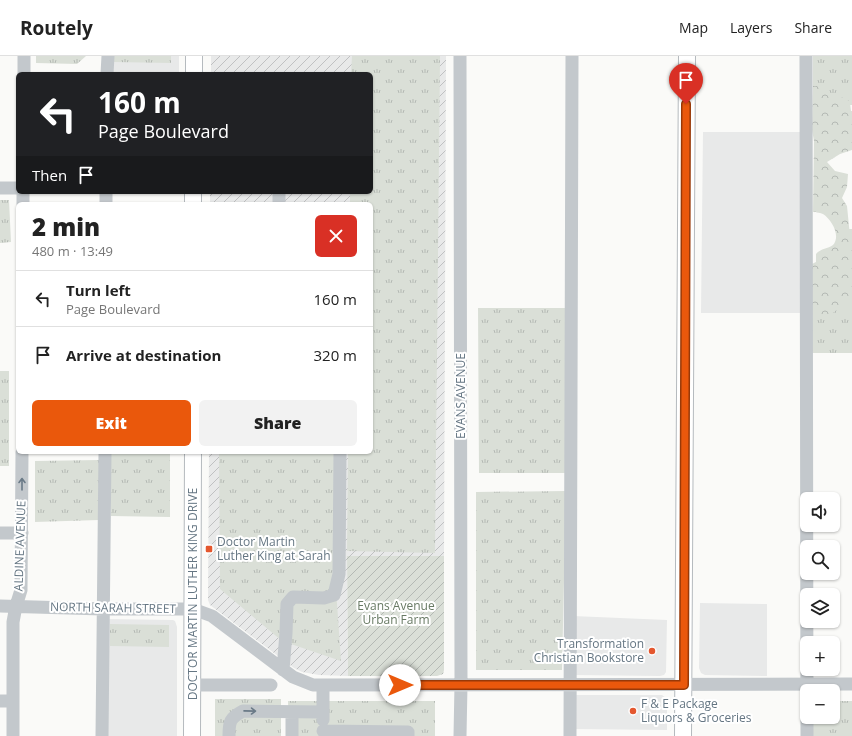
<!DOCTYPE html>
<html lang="en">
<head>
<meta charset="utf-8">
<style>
	body { margin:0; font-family:"Open Sans",sans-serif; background:#f2f2f2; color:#222; height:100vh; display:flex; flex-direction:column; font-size:15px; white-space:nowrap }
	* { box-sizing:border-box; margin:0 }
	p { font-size:13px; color:#767676 }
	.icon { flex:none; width:22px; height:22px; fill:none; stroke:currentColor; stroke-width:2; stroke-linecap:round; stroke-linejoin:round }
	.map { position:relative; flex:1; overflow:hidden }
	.side { position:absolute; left:16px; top:146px; width:357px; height:252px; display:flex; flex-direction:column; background:#fff; border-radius:6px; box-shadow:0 1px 3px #0004 }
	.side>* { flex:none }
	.banner { position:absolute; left:16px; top:16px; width:357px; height:122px; border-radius:6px; box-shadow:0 1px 3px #0004; background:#202124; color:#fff; overflow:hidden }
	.fabs { position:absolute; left:800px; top:436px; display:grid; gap:8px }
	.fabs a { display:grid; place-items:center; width:40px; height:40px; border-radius:6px; background:#fff; box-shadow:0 1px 3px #0004; font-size:20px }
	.pin { position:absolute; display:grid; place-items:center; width:34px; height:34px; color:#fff; margin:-41px -17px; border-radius:50% 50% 50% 0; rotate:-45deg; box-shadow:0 0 4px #0007 }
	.pin .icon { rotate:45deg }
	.me { position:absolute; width:44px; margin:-22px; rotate:90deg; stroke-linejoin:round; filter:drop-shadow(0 0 3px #0008) }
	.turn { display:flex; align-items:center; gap:14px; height:84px; padding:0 16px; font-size:18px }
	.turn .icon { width:52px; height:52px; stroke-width:2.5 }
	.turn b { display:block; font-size:28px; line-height:34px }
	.then { display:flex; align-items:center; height:38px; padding:0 16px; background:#0003; gap:8px; font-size:15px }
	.round { display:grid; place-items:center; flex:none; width:42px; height:42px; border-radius:6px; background:#f2f2f2 }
	.overview { display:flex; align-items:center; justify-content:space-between; height:68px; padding:0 16px }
	h1 { font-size:24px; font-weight:800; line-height:30px }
	.action { display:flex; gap:8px; margin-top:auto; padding:8px 16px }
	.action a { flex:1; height:46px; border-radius:6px; background:#ea580c; color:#fff; font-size:16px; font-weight:800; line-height:46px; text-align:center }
	.action a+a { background:#f2f2f2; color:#222 }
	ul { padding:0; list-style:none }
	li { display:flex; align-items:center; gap:12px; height:56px; padding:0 16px; border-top:1px solid #e0e0e0 }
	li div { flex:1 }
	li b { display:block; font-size:15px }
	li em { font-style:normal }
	header { display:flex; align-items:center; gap:24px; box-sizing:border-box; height:56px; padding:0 20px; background:#fff; border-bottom:1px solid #e0e0e0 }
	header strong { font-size:19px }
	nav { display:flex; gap:22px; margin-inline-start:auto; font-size:14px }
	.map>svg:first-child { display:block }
</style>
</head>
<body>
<header>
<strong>Routely</strong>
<nav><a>Map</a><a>Layers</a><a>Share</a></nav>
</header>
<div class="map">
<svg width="852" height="680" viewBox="0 0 852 680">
	<defs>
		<pattern id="industrial-furrows" width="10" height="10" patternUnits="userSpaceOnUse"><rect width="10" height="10" fill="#e8e9e9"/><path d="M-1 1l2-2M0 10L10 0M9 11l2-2" fill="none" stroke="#c0c1c2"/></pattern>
		<pattern id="grass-tufts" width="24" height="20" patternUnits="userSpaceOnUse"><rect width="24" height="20" fill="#dadfd7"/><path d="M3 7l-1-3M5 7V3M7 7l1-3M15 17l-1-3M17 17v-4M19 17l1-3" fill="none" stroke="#b4b9b4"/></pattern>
		<pattern id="forest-crowns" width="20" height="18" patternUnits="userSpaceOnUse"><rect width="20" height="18" fill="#dadfd7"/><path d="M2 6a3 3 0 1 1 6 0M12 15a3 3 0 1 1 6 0" fill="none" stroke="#b4b9b4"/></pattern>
		<pattern id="garden-furrows" width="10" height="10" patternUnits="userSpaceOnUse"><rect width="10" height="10" fill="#dadfd7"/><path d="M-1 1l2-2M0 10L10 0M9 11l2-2" fill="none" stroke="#b4b9b4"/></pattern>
	</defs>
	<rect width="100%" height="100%" fill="#fafaf8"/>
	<path fill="#e8e9e9" d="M111,0H179V18H111Z
		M703,76H803L804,257H701Z
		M700,547L767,548V620L705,619L701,617L699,612Z
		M573,560L667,564L666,616L664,619L660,620L573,619Z
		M105,563L173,564L175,565L177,571V680H106Z
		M573,639H662L666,642L667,646V674L572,673Z"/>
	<path fill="url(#industrial-furrows)" d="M211,0H446L444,500H347L348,620L319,619L302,616L294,612L210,549L208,544L209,396H371V148H210V136H371V18H211Z"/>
	<path fill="url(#grass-tufts)" d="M36,0H86L77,8L36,7Z
		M113,0H171V7L113,6Z
		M352,0H440L435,497L347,495L348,396H371V148H350V136H371V18H351Z
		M813,0H852V49H813Z
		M0,144H9L11,186L0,187Z
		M847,173H852V297H811V261Z
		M478,252H566L567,417H479Z
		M0,315H9V410H0Z
		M110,396H170V461L111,460Z
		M219,396H335L336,533L341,605L282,585L220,533Z
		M99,404V464L35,466V405Z
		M566,435L562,614H476V436Z
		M110,568L169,569V591L110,590Z
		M215,643H281V680H215Z
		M288,645H435V680H289Z
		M833,645H852V680H811V661H833Z"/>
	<path fill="url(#forest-crowns)" d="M813,30H819L836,41L846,42L850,47L851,55H852V94L840,98L827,106L835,115L848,118L847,131L842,142L847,150L850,180H852V244L846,250H841C831,259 824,264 811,261L812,208L816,206V198C821,192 828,193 833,189C841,180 832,164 823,158C821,157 816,156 813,156L814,85L812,74Z"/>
	<path fill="url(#garden-furrows)" d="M347,500H444V614L443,618L437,620H348Z"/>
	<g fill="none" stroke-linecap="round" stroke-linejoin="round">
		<defs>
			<path id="major" d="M194,18V0
				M193,148V136
				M192,680L193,396
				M683,680L687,0"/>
		</defs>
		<use href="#major" stroke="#b5babe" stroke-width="18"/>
		<path stroke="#c3c8cc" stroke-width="13" d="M806,0L807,680
			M24,18V0
			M107,18L108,0
			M0,132H18
			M279,136V148
			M23,148V136
			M106,148V136
			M0,477H22
			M0,550L103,553H193L212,560L293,621L313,629L852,628
			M283,614L286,577L287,548L293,541L324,542L334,539L339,518L340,396
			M193,629H271
			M323,629V664
			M0,645H13
			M323,675L408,676V680
			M13,680V566L16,550L21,534L22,396
			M102,680L105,396
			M229,680C229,665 230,662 243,655L323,656
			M292,680V656
			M460,680L461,629L460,0
			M570,680L572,0"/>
		<use href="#major" stroke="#fff" stroke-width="16"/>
	</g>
	<defs><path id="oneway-shaft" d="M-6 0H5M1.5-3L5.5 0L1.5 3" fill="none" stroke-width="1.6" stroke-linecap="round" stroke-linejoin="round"/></defs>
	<g stroke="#6a7a87">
		<use href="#oneway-shaft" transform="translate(22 428) rotate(-90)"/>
		<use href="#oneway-shaft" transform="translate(250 655) rotate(1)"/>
	</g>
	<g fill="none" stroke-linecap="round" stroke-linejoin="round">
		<defs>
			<path id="route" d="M400,629H684L686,48"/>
		</defs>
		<use href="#route" stroke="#983908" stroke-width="10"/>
		<use href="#route" stroke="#ea580c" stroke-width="7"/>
	</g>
	<g fill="#e4572e" stroke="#fff" stroke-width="1.5">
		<rect x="205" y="489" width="8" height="8" rx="2"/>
		<circle cx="652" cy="595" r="4"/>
		<circle cx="633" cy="655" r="4"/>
	</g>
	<g text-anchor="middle" stroke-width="4" stroke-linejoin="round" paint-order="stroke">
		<g font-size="12" fill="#657683" stroke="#fff">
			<text transform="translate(461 340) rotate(-90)" y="4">EVANS AVENUE</text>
			<text transform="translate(20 490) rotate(-88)" y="4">ALDINE AVENUE</text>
			<text transform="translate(193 538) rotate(-90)" y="4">DOCTOR MARTIN LUTHER KING DRIVE</text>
			<text transform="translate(113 552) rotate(1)" y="4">NORTH SARAH STREET</text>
		</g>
		<g font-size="12" fill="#657683" stroke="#fff" text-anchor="start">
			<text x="217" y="490">Doctor Martin<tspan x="217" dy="14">Luther King at Sarah</tspan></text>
			<text x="644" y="592" text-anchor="end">Transformation<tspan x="644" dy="14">Christian Bookstore</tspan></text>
			<text x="641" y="652">F &amp; E Package<tspan x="641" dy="14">Liquors &amp; Groceries</tspan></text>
		</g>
		<g font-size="12" fill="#687a64" stroke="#fff">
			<text x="396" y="554">Evans Avenue<tspan x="396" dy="14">Urban Farm</tspan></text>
		</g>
	</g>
</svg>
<div class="fabs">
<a><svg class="icon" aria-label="sound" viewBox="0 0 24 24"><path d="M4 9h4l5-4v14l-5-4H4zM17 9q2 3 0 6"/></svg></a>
<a><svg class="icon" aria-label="search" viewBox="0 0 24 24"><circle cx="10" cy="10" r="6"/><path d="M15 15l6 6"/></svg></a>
<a><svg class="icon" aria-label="layers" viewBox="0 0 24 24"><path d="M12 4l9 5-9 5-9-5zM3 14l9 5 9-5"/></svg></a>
<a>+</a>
<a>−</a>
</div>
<div class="pin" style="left:686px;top:48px;background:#d93025"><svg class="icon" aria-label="arrive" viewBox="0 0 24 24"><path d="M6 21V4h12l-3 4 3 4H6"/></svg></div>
<svg class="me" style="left:400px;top:629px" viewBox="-20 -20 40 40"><circle r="19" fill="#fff"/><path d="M0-13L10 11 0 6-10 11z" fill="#ea580c"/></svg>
<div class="banner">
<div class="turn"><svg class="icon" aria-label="left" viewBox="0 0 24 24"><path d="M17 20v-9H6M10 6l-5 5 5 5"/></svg><div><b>160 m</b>Page Boulevard</div></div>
<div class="then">Then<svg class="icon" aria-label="arrive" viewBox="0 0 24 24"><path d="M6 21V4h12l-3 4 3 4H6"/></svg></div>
</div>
<section class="side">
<div class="overview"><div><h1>2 min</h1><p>480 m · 13:49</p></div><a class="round" style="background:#d93025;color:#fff"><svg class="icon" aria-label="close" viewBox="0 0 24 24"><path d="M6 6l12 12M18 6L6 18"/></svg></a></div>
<ul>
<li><svg class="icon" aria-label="left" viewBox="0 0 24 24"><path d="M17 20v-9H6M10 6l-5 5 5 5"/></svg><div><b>Turn left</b><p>Page Boulevard</p></div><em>160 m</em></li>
<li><svg class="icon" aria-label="arrive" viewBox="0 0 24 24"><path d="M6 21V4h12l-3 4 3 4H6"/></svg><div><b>Arrive at destination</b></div><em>320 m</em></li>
</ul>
<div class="action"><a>Exit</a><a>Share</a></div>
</section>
</div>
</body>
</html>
